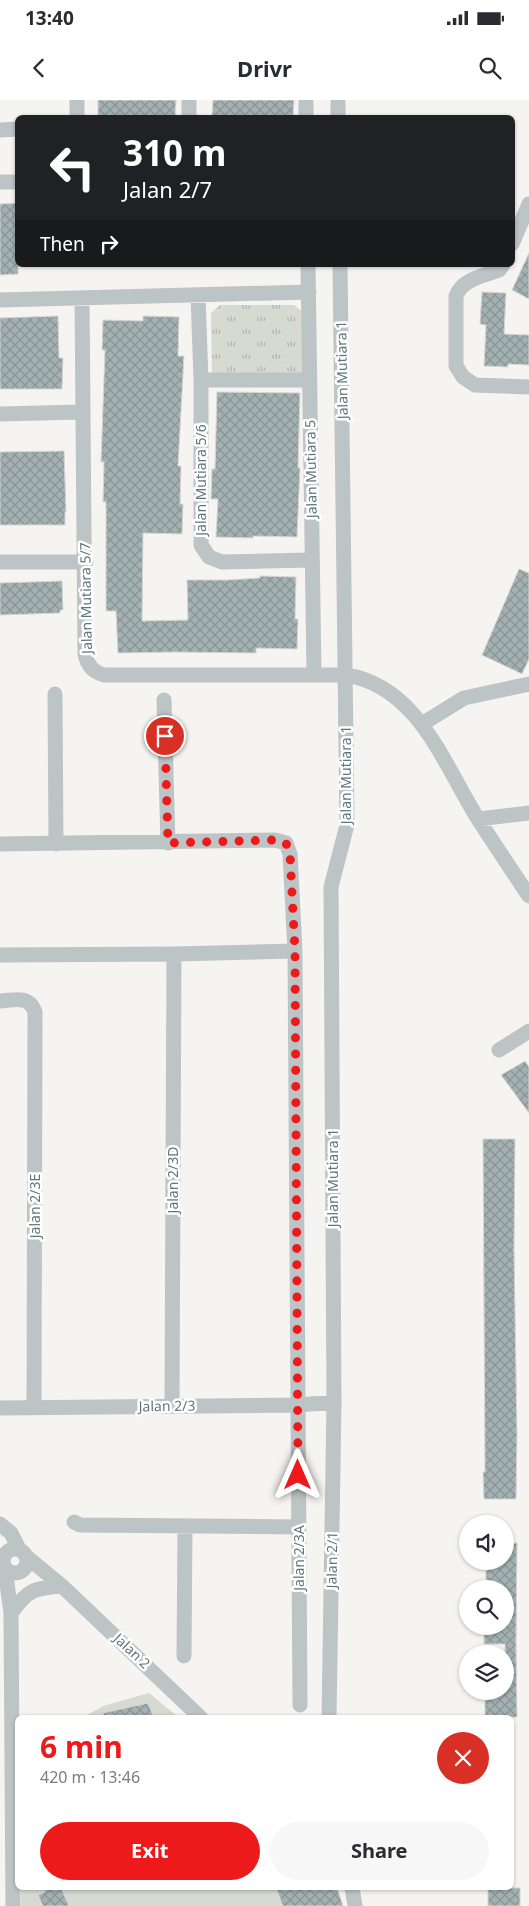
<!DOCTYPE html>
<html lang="en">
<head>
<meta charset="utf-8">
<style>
	body { margin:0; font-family:"Noto Sans",sans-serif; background:#f7f7f7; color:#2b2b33; height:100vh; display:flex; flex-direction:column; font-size:19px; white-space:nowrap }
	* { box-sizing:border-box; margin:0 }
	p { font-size:16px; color:#7c7c81 }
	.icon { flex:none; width:28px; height:28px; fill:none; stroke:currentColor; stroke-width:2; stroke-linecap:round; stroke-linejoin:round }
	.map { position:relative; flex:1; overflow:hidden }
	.panel { position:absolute; left:15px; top:1615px; width:499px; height:175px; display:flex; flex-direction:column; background:#fff; border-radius:8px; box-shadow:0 1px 4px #0004 }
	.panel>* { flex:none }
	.guide { position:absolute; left:15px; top:15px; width:500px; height:152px; border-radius:8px; box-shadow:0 1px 4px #0004; background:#202124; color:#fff; overflow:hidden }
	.buttons { position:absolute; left:459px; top:1415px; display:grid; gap:10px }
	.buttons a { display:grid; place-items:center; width:55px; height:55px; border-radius:50%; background:#fff; box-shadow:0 1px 4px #0004; font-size:25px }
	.pin { position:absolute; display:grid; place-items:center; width:42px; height:42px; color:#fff; margin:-21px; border:2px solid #fff; border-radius:50%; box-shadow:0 1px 5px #0007 }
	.me { position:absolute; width:55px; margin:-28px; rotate:0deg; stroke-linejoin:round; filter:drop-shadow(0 0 4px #0008) }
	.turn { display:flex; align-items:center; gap:18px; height:105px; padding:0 25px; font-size:22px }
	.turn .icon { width:65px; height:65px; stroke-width:2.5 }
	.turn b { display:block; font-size:35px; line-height:42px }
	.then { display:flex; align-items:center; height:48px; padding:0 25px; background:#0003; gap:10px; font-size:19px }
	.round { display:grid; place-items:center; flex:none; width:52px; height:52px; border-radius:26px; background:#f7f7f7 }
	.head { display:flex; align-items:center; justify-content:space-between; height:85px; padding:0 25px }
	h1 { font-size:30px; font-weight:700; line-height:38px; color:#ec1a1a }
	.button { display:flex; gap:10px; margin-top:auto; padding:10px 25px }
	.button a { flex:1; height:58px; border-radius:30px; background:#ec1a1a; color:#fff; font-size:20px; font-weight:700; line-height:58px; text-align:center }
	.button a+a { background:#f7f7f7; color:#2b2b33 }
	.status { display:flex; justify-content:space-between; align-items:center; height:35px; padding:0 25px; background:#fff; direction:ltr }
	.status svg { height:14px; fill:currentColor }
	header { display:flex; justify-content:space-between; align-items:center; height:65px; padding:0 25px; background:#fff; font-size:22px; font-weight:700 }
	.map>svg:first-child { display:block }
</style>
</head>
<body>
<div class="status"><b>13:40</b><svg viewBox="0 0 49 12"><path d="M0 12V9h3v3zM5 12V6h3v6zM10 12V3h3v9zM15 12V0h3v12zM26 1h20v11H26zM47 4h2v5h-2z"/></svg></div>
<header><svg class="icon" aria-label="back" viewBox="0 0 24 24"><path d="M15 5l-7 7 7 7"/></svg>Drivr<svg class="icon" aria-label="search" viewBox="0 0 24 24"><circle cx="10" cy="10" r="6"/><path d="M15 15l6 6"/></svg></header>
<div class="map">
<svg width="529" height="1806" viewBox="0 0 529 1806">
	<defs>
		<pattern id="grass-tufts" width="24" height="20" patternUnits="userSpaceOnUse" patternTransform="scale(1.25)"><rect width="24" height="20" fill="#d6dad0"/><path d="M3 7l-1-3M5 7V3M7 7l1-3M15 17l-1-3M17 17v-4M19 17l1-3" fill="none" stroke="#b1b6ae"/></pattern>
		<pattern id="building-cross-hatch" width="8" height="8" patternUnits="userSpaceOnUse" patternTransform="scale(1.25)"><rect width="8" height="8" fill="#a4b1b3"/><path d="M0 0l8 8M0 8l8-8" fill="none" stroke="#899597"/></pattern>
	</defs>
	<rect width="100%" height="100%" fill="#f5f4f1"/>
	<path fill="url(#grass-tufts)" d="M220,205H294L304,213L303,273L212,274L211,213Z"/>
	<path fill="#d6dad0" d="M149,1593L178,1617L82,1618L103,1606Z
		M21,1788H337L343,1806H21Z"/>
	<path fill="url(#building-cross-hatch)" stroke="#d6d6d4" d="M98,0H176L175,18L98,17Z
		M213,0H294L293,18L212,16Z
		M18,103V174L0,175V104Z
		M529,153V199L512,190Z
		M482,192L506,193L504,234L529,235V265L508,264V267L484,266L486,225L480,224Z
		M58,216L59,258H63L62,289H0V218Z
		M143,216L179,217L178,256H184L178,366H181L180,404H183L182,434L143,433L142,521L188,520L187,480H227L260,478V476L296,477L295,519H298L297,549L256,548V553L174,552L118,553L116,511H106V402H103L104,362H101L105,250H102L103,220L143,221Z
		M217,292L300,293L298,368H300L297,437L253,436V438L216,437L218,399H211L212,369H215Z
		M64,351L66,412H65V425H0V352Z
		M519,469L529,473V559L522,574L482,555Z
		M62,481L63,510H60V513L0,515V483Z
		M525,961L529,967V1013L501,975Z
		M483,1039H515L514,1149L517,1334L516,1399H484L483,1372H485Z
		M505,1443H517L516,1544L517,1617L485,1618V1591H505V1544H484V1526H505V1489H486V1461H505Z
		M148,1603L154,1618H104L103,1613Z
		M43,1788H61L69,1806H43L38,1795L45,1792Z
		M276,1788H337L343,1806H283Z
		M488,1788H520V1806H488Z"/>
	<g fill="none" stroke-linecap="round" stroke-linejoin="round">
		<path stroke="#bdc4c6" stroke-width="15" d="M77,0V18
			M189,0V18
			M306,0V18
			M338,0V18
			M0,30L18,29
			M0,82H18
			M512,144L529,104
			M308,165L314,574
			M503,165L499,170C483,176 462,179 456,196V266L463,277L475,285L529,287
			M198,196L201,280V445L209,457L222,462L312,460
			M82,198L85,554C87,565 93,572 104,575H346C418,586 444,665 478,719C495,745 512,771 529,796
			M0,200L309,192
			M201,280H310
			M0,314L82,312
			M0,462H86
			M55,594L56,744
			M164,600L168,743
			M422,624L464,598L529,584
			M478,719L529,713
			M0,744L275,740L286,743L290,754L295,851L300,1605
			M0,855L174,854L295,851
			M0,901C15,900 29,895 35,912L34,1307
			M499,950L529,931
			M172,1306L174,854
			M0,1308L298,1305L334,1302
			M74,1422L80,1425L299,1427
			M0,1424L11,1433L19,1449
			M3 1461a12 12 0 1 1 24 0a12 12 0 1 1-24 0Z
			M27,1457L62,1486L201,1618
			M5,1469L11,1513L13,1806
			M11,1513C28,1490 33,1488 62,1486
			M184,1556L185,1426
			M329,1618L334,1302L331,787L347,725L340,165
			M352,1788L355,1806"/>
	</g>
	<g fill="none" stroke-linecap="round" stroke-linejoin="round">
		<path stroke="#ec1a1a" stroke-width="9" stroke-dasharray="0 16.2" d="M165,636L168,743L276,740L286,743L290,754L295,851L298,1375"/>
	</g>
	<g text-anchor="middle" stroke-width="5" stroke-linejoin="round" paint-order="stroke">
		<g font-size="14" fill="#5e777d" stroke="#fff">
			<text transform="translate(342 270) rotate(-91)" y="5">Jalan Mutiara 1</text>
			<text transform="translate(311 369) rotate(-91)" y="5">Jalan Mutiara 5</text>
			<text transform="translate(201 380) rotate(-90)" y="5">Jalan Mutiara 5/6</text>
			<text transform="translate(86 498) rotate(-91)" y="5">Jalan Mutiara 5/7</text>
			<text transform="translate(346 675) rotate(-90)" y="5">Jalan Mutiara 1</text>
			<text transform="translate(333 1078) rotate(-90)" y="5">Jalan Mutiara 1</text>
			<text transform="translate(173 1080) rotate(-90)" y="5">Jalan 2/3D</text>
			<text transform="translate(35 1106) rotate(-90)" y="5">Jalan 2/3E</text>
			<text transform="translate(167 1306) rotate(-1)" y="5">Jalan 2/3</text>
			<text transform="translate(299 1458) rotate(-90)" y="5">Jalan 2/3A</text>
			<text transform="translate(332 1460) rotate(-89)" y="5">Jalan 2/1</text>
			<text transform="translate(132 1551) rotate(43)" y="5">Jalan 2</text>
		</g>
	</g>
</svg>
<div class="buttons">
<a><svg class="icon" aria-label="sound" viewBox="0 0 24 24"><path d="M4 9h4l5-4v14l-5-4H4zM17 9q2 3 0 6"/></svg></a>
<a><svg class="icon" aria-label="search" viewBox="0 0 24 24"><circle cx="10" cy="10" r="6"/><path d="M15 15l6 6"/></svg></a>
<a><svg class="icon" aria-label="layers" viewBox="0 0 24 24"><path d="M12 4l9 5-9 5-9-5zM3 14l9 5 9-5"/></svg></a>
</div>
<div class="pin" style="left:165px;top:636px;background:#d93025"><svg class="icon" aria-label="arrive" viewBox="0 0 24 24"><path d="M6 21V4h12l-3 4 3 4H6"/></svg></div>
<svg class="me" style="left:298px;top:1375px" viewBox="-20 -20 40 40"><path d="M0-17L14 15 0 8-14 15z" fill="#ec1a1a" stroke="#fff" stroke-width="4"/></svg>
<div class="guide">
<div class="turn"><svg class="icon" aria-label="left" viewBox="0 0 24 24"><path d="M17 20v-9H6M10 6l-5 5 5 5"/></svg><div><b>310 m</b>Jalan 2/7</div></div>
<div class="then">Then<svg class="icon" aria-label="right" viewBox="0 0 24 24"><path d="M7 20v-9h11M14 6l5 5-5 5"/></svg></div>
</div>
<section class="panel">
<div class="head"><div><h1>6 min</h1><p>420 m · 13:46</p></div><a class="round" style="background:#d93025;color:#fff"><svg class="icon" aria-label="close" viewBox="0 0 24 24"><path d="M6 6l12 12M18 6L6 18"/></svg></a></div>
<div class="button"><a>Exit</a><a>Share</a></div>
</section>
</div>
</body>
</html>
